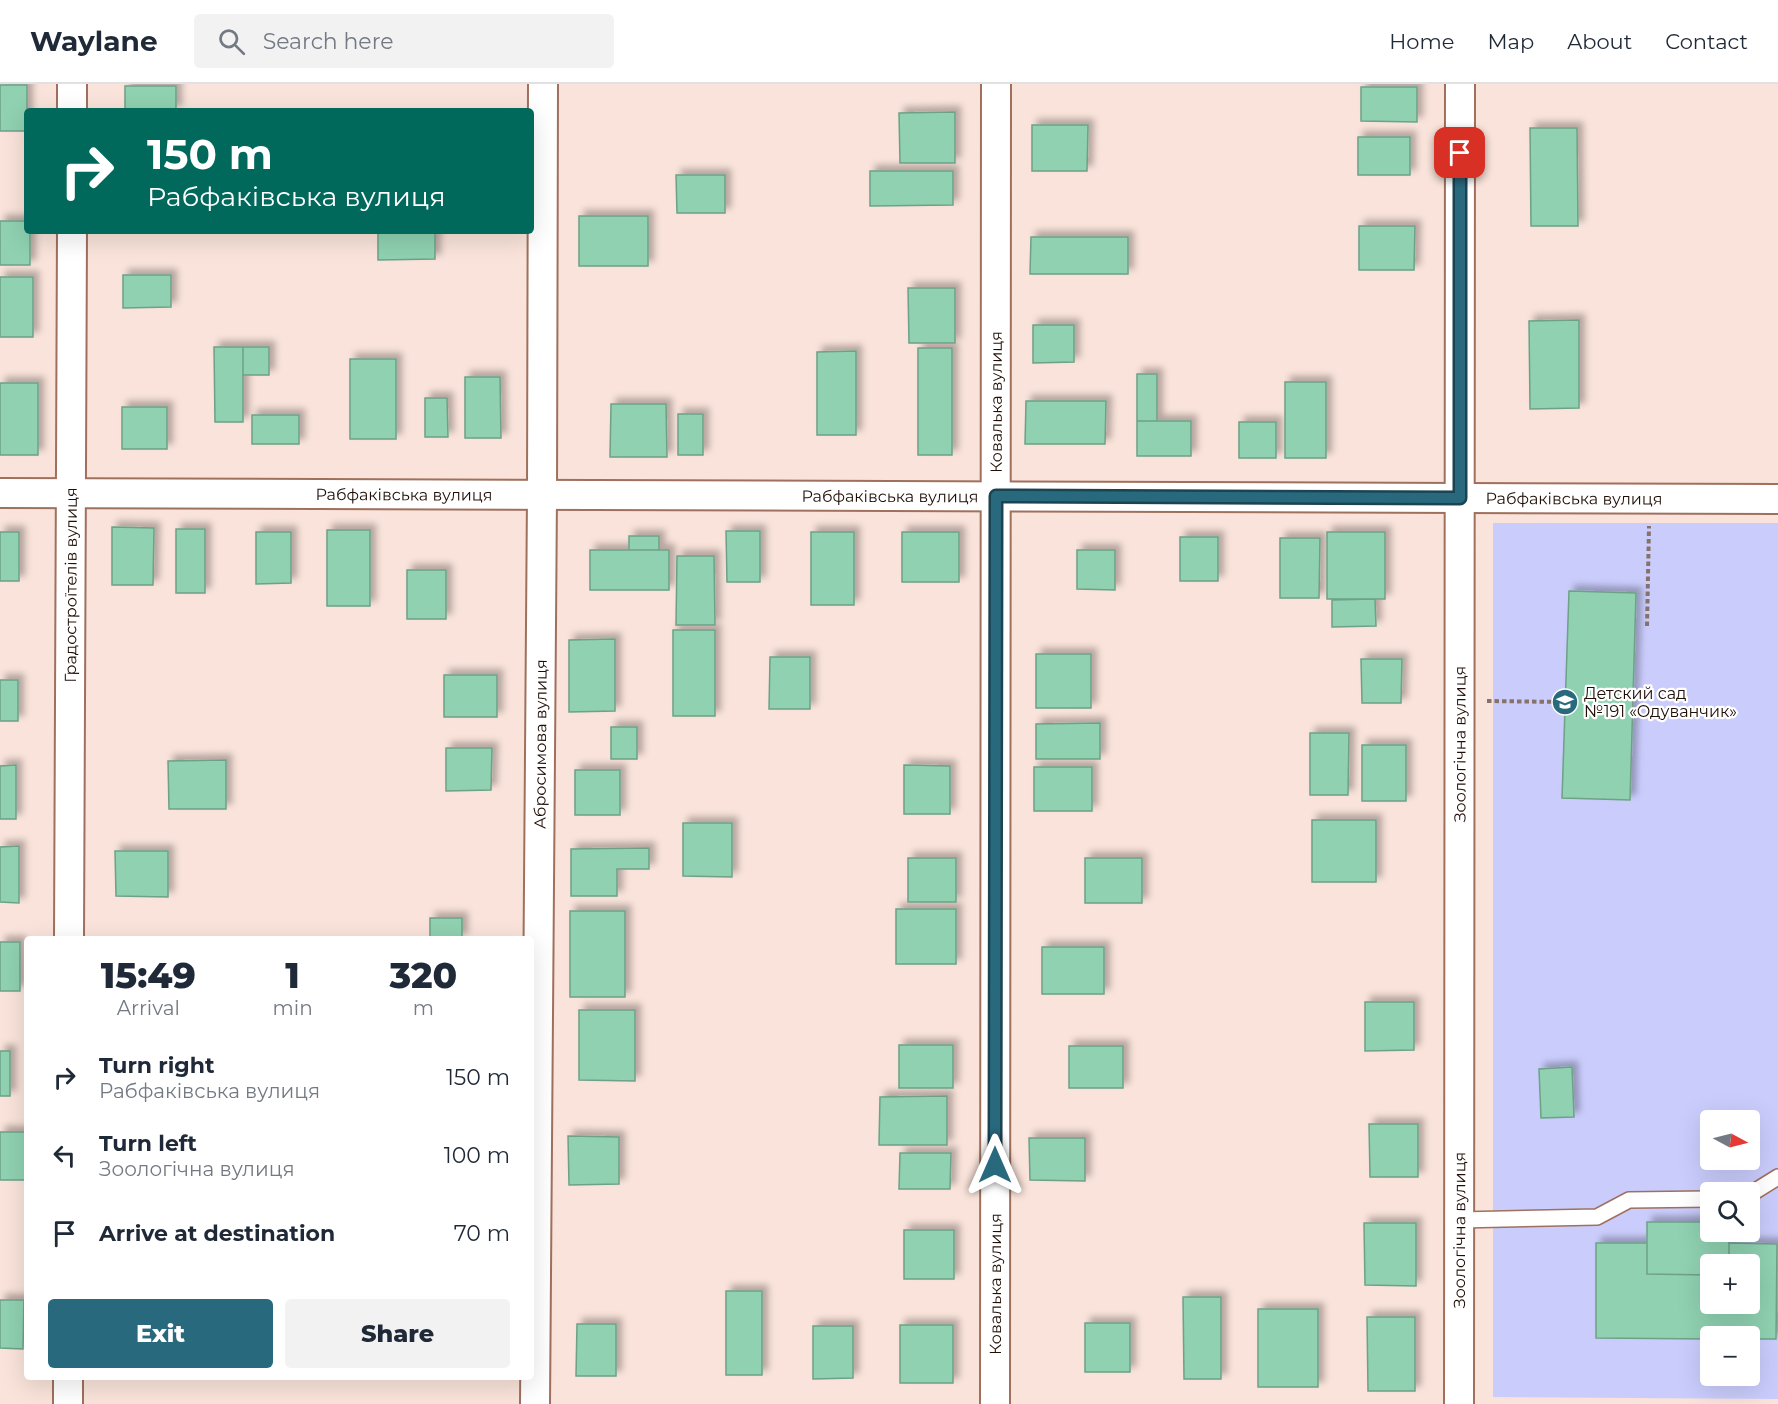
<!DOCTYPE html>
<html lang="en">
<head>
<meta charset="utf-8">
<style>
	body { margin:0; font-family:Montserrat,sans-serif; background:#f2f2f3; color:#1f2937; height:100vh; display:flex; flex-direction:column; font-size:22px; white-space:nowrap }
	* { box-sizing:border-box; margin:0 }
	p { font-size:20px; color:#747a83 }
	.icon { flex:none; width:33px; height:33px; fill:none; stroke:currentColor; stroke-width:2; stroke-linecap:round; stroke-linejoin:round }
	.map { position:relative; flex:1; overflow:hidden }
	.sheet { position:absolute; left:24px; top:852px; width:510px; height:444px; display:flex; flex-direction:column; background:#fff; border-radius:6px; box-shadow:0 6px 24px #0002 }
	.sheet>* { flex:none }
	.guide { position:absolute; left:24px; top:24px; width:510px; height:126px; border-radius:6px; box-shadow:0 6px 24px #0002; background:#00695c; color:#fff; overflow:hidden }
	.needle { width:39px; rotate:97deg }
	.controls { position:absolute; left:1700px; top:1026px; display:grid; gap:12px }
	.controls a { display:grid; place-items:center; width:60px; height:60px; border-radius:6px; background:#fff; box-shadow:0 6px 24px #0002; font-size:30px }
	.pin { position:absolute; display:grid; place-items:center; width:51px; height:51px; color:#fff; margin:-26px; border-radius:12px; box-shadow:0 3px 9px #0006 }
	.me { position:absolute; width:66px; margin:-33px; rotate:0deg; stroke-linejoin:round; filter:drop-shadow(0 0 4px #0008) }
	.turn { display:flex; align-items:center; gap:21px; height:126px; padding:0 24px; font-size:27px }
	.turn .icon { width:78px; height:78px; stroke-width:2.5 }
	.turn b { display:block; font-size:42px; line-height:51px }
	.eta { display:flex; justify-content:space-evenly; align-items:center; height:102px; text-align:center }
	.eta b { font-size:36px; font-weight:800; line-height:42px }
	.button { display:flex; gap:12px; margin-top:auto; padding:12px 24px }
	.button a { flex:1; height:69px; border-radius:6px; background:#29697e; color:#fff; font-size:24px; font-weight:800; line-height:69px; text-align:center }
	.button a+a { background:#f2f2f3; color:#1f2937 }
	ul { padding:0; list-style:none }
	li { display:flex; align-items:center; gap:18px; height:78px; padding:0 24px }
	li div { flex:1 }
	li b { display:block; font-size:22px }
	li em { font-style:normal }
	header { display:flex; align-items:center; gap:36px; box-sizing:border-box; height:84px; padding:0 30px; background:#fff; border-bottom:2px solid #e0e1e3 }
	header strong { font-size:28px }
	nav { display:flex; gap:33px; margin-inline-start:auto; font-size:21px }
	.search { width:420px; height:54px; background:#f2f2f3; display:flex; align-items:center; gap:15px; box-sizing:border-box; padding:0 21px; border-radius:6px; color:#747a83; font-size:22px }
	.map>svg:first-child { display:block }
</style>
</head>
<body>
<header>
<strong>Waylane</strong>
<div class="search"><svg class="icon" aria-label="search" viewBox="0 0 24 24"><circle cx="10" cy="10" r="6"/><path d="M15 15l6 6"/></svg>Search here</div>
<nav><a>Home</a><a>Map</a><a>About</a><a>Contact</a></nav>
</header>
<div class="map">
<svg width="1778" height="1320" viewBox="0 0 1778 1320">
	<defs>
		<filter id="shadow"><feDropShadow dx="5.5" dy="-5.5" stdDeviation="3" flood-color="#0004"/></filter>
	</defs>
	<rect width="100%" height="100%" fill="#f9e3da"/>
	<path fill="#cacdfc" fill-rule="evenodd" d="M1493,439H1778V1315L1493,1313ZM1710,1036H1749V1076H1710ZM1710,1108H1749V1148H1710ZM1710,1180H1749V1220H1710ZM1710,1252H1749V1292H1710Z"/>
	<path fill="#8fd1b1" stroke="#6ea188" stroke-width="1.5" filter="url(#shadow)" d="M0,1H27V47H0Z
		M125,2H176V27H125Z
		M1361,3H1417V38L1361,37Z
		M955,28V79H900L899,29Z
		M1032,41H1088L1087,87H1032Z
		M1530,44H1577L1578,142H1531Z
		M1358,53H1410V91H1358Z
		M870,87H953V121L870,122Z
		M676,91H725V129H677Z
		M579,132H648V182H579Z
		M0,137H27V147H30V181H0Z
		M1359,142H1415L1414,186H1359Z
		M378,147H435V175L378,176Z
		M1031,153H1128V190H1030Z
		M123,191H171V223L123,224Z
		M0,193H33V253H0Z
		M908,204H955V259H909Z
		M1579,236V324L1530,325L1529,237Z
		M1033,241H1074V278L1033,279Z
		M214,263H243V338H215Z
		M243,263H269V291H243Z
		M918,264H952V371H918Z
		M856,267V351H817V268Z
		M350,275H396V355H350Z
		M1137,290H1157V337H1137Z
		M465,293H500L501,354H465Z
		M1285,298H1326V374H1285Z
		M0,299H38V371H0Z
		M425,314H447L448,353H425Z
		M1026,317H1106L1105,360H1025Z
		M611,320H666L667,373H610Z
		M122,323H167V365H122Z
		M678,330H703V371H678Z
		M252,331H299V360H252Z
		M1137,337H1191V372H1137Z
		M1239,338H1276V374H1239Z
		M112,443L154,444L153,501H112Z
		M176,445H205V509H176Z
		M327,446H370V522H327Z
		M726,447H760V498H727Z
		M0,448H19V497H0Z
		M256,448H291V499L256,500Z
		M811,448H854V521H811Z
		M902,448H959V498H902Z
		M1327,448H1385V515H1327Z
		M629,452H659V466H629Z
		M1180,453H1218V497H1180Z
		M1280,454H1320L1319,514H1280Z
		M590,466H669V506H590Z
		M1077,466H1115V506L1077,505Z
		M677,472H714L715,541H676Z
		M407,486H446V535H407Z
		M1569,507L1636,509L1630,716L1562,714Z
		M1375,515L1376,542L1332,543V516Z
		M673,546H715V632H673Z
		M615,555V627L569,628V556Z
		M1036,570H1091V624H1036Z
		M770,573H810V625H769Z
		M1361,575H1402L1401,619H1362Z
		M444,591H497V633H444Z
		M0,596H18V637H0Z
		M1100,639V675H1036V640Z
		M611,643H637V675H611Z
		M1310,649H1349L1348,711H1310Z
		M1362,661H1406V717H1362Z
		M446,664H492L491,706L446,707Z
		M226,676V725H169L168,677Z
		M16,681V735H0V682Z
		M904,681L950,682V730H904Z
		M1034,683H1092V727H1034Z
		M575,686H620V731H575Z
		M1312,736H1376V798H1312Z
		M683,739H732V793L683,792Z
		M19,762V819L0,818V763Z
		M649,764V785H617V812H571V765Z
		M115,767H168V813L116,812Z
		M908,774H956V818H908Z
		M1085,774H1142V819H1085Z
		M896,825H956V880H896Z
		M570,827H625V913H570Z
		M430,834H462V855H430Z
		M0,858H20V907H0Z
		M1042,863H1104V910H1042Z
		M1365,918H1414V966L1365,967Z
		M579,926H635V997L579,996Z
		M899,961H953V1004H899Z
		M1069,962H1123V1004H1069Z
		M0,967H10V1012H0Z
		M1572,983L1574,1033L1541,1034L1539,985Z
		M947,1012V1061H879L880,1013Z
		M1369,1040H1418V1093H1370Z
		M0,1048H27V1096H0Z
		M568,1052L619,1053V1100L569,1101Z
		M1029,1054H1085V1097L1030,1096Z
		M900,1069H951L950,1105H899Z
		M1647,1138H1710V1148H1729V1180H1710V1191L1647,1190Z
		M1364,1139H1416V1202L1365,1201Z
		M904,1146H954V1195H904Z
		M1596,1159H1647V1190L1710,1191V1220H1749V1180H1729V1159L1777,1160L1776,1255H1749V1252H1710V1255L1596,1254Z
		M726,1207H762V1291H726Z
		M1183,1213H1221V1295H1184Z
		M0,1216H24L23,1265L0,1264Z
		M1258,1225H1318V1303H1258Z
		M1367,1233H1415V1307H1368Z
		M1085,1239H1130V1288H1085Z
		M577,1240H616V1292H576Z
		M900,1241H953V1299H900Z
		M813,1242H853V1294L813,1295Z"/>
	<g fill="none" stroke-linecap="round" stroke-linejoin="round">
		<defs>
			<path id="service" d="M1749,1111L1778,1093
				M1460,1136L1597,1133L1629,1116L1710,1115"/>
			<g id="minor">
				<path d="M72,27V0"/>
				<path id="s1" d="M0,409L1778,415"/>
				<path id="s2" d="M69,855L72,147"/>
				<path d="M68,1320V1293"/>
				<path id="s3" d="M535,1320L542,411L543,0"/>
				<path id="s4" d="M995,1320L996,0"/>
				<path id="s5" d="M1459,1320L1460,0"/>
			</g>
		</defs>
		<use href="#service" stroke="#9f705d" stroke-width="18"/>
		<use href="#minor" stroke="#9f705d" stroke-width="32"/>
		<path stroke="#86726a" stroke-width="4" stroke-dasharray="4.5 3" stroke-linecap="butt" d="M1647,542L1649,442
			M1487,617L1565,618"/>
		<use href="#service" stroke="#fff" stroke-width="15"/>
		<use href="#minor" stroke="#fff" stroke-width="28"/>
	</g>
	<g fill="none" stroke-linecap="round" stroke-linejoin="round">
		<defs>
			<path id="route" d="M995,1081L996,412L1460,414V69"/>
		</defs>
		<use href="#route" stroke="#1b4452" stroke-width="15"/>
		<use href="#route" stroke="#29697e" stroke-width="10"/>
	</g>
	<defs>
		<symbol id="school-disc" viewBox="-11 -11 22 22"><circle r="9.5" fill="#29697e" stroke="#fff"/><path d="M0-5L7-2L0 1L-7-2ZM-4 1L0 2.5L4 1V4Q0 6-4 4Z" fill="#fff"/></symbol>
	</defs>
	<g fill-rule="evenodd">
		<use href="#school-disc" x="1550" y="603" width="30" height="30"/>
	</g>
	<g text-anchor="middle" stroke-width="4.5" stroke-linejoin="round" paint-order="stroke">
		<g font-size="16" fill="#1f0d06" stroke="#fff">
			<text dy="6" stroke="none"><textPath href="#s4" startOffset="1002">Ковалька вулиця</textPath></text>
			<text dy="6" stroke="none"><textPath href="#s1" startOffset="404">Рабфаківська вулиця</textPath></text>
			<text dy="6" stroke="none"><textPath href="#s1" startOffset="890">Рабфаківська вулиця</textPath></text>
			<text dy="6" stroke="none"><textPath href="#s1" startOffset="1574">Рабфаківська вулиця</textPath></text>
			<text dy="6" stroke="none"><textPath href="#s2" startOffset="354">Градостроїтелiв вулиця</textPath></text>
			<text dy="6" stroke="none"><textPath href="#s3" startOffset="660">Абросимова вулиця</textPath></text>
			<text dy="6" stroke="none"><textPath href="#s5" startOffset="660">Зоологічна вулиця</textPath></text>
			<text dy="6" stroke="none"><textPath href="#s5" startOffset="174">Зоологічна вулиця</textPath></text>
			<text dy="6" stroke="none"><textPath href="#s4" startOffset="120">Ковалька вулиця</textPath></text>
		</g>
		<g font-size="16" fill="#1f0d06" stroke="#fff" text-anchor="start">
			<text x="1584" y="615">Детский сад<tspan x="1584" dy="18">№191 «Одуванчик»</tspan></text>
		</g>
	</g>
</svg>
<div class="controls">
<a><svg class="needle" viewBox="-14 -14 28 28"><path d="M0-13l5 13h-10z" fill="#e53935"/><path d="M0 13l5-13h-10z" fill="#747a83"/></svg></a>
<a><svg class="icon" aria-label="search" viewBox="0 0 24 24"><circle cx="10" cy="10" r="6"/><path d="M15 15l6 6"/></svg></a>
<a>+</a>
<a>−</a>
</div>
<div class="pin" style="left:1460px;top:69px;background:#d93025"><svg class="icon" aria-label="arrive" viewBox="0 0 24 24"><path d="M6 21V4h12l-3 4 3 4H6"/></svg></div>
<svg class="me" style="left:995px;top:1081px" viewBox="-20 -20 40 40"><path d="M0-17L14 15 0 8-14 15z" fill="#29697e" stroke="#fff" stroke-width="4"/></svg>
<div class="guide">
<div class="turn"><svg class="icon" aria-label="right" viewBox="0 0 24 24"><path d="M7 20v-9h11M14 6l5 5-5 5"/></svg><div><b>150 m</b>Рабфаківська вулиця</div></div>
</div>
<section class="sheet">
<div class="eta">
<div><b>15:49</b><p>Arrival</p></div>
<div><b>1</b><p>min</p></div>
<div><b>320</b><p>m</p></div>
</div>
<ul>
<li><svg class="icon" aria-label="right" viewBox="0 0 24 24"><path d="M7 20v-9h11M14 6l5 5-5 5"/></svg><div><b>Turn right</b><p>Рабфаківська вулиця</p></div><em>150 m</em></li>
<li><svg class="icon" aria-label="left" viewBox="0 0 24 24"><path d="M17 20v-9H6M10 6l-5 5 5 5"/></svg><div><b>Turn left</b><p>Зоологічна вулиця</p></div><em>100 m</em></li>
<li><svg class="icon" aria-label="arrive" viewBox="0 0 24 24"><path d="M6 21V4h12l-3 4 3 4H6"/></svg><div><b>Arrive at destination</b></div><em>70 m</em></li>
</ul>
<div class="button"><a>Exit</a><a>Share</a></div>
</section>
</div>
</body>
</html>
